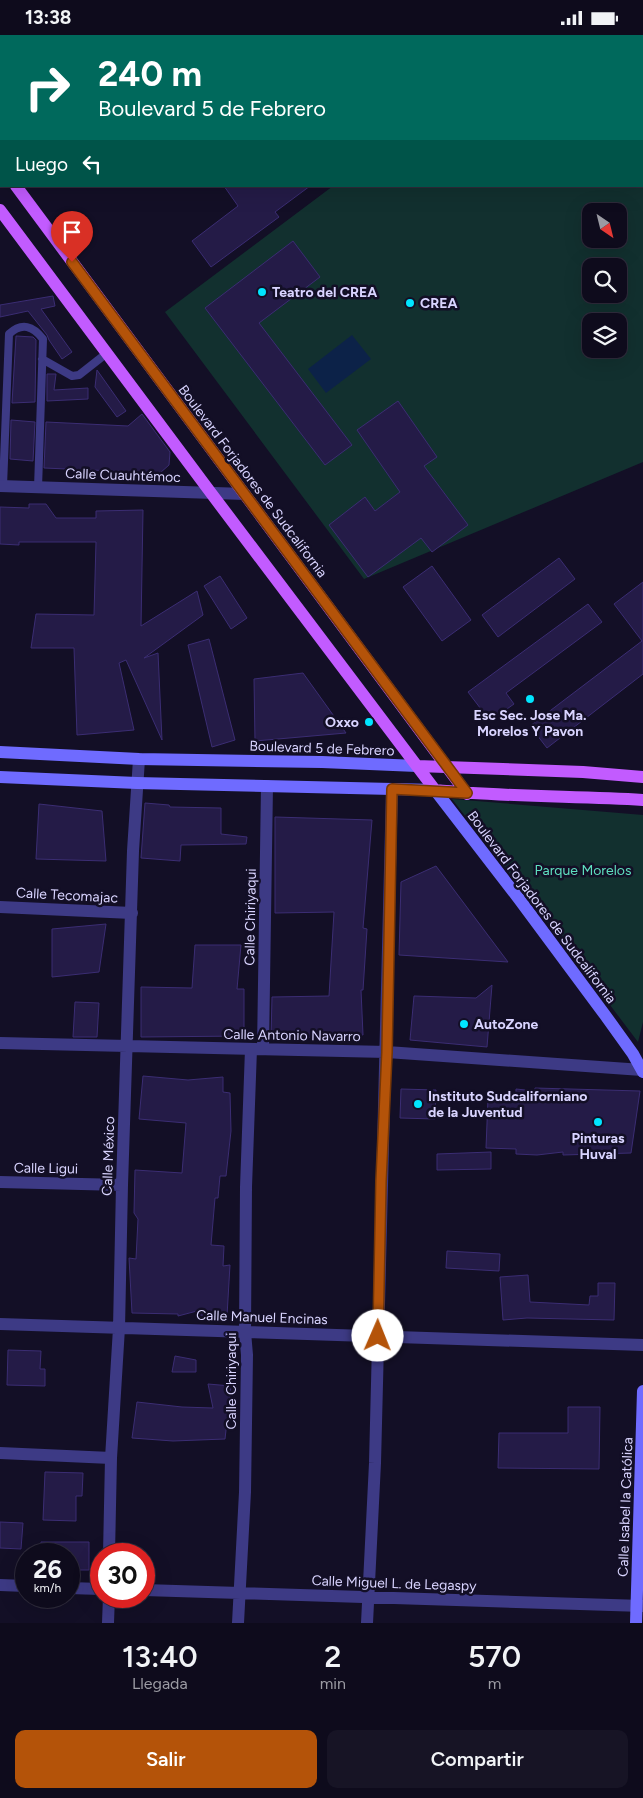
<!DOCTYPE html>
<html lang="es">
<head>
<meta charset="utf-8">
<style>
	body { margin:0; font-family:Figtree,sans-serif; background:#171425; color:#f1f3f6; height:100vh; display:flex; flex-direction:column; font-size:19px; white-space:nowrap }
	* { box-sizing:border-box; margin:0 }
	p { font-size:16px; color:#9b9ba3 }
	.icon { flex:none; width:28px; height:28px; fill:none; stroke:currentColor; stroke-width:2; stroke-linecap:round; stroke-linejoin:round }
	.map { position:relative; height:1588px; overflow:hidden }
	.side { display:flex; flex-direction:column; background:#0e0b1c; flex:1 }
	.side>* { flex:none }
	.top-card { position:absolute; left:0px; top:0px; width:644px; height:152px; box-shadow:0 5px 20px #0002,0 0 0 1px #2e2b3b; background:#00695c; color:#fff; overflow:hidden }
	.needle { width:32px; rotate:145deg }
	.buttons { position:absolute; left:582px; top:168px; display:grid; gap:10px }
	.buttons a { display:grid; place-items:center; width:45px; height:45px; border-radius:10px; background:#0e0b1c; box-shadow:0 5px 20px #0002,0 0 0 1px #2e2b3b; font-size:25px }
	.speed { position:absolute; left:15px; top:1508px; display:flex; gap:10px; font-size:25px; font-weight:700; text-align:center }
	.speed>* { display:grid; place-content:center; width:65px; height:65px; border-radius:50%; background:#0e0b1c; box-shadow:0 5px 20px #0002,0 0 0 1px #2e2b3b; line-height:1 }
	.speed small { font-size:12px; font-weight:400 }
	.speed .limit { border:8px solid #d22; background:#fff; color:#111 }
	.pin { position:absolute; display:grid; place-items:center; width:42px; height:42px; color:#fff; margin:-51px -21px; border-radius:50% 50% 50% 0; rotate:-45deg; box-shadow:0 0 5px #0007 }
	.pin .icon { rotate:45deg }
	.me { position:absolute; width:55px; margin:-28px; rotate:1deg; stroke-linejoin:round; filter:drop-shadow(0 0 4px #0008) }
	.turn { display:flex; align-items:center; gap:18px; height:105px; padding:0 15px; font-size:22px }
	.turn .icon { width:65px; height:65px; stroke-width:2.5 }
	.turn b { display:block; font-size:35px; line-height:42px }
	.then { display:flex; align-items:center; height:48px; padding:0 15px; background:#0003; gap:10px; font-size:19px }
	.eta { display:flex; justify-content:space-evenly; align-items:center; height:85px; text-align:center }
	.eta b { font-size:30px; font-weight:600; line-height:35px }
	.primary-button { display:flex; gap:10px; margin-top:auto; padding:10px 15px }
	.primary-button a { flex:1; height:58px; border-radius:10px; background:#b45309; color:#fff; font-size:20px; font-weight:600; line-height:58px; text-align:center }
	.primary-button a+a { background:#171425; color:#f1f3f6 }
	.status { display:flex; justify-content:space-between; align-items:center; height:35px; padding:0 25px; background:#0e0b1c; direction:ltr }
	.status svg { height:14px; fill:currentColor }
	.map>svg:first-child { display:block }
</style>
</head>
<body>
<div class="status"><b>13:38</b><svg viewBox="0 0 49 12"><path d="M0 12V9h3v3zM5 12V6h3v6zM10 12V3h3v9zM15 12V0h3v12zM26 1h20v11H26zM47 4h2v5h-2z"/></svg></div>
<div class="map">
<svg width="643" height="1588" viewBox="0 0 643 1588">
	<rect width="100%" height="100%" fill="#130f26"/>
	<path fill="#12302f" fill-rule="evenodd" d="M536,0H643V427L364,544L165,277L333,151H642V1H534ZM591,176H619V204H591ZM591,231H619V259H591ZM591,286H619V314H591Z
		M452,764L643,780V987L638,1007L551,892Z"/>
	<path fill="#0c2248" d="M352,300L371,324L326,358L308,334Z"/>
	<path fill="#241b47" stroke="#3b2d73" d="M224,151H310L275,177L279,182L211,232L192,206L238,171Z
		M293,206L320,242L259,288L352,410L325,430L205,273Z
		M53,261L55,271L41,274L72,317L62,324L49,305L47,300L28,276L0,282V270Z
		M16,301L33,302L36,305L35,367L12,368Z
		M97,335L126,376L117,382L95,352Z
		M47,339H56L54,355L88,353V364L47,366Z
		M398,366L437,422L424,431L468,490L432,517L421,503L368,542L329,490L365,462L375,476L400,457L357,395Z
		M142,379L170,417L169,430L160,438L44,433L46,387L128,391Z
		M11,385L35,387L33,426L10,424Z
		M29,469H46L56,483H96V476L143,475L141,591L197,556L203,580L144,623L158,618L162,705L126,625L119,628L134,695L77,700L74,613H31L36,579L94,580L96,507H19V510L0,509V472L29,473Z
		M559,523L575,544L498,602L482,580Z
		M432,531L471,585L442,606L403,552Z
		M220,541L247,583L231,594L204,551Z
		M643,547V639L547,713L530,691L642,606L614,569Z
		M588,569L602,587L506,658L514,669L490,686L468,657Z
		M209,604L235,705L212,712L188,610Z
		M303,638L346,698L255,706L254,644Z
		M145,768L169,770L170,772L221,773V799L247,802L246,809L181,810L180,826L141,823Z
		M39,769L102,776L106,826L36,824Z
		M275,782L372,785L363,893L367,894L363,955H361L363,1000L271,1004L272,962L329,961L334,877L275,878Z
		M436,831L508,927L399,920L401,847Z
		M106,889L99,937L52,942V894Z
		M195,910H241L237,954H244V1001L141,1002V952L192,953Z
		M492,950L487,1012L410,1005L414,961L476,963Z
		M75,967L99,968L97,1002H73Z
		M143,1041L188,1045L223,1042V1057L230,1058L231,1096L226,1141H220L218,1163H215L211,1210L224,1211L223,1231L230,1230L227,1281L197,1280V1276L178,1281V1279L132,1278L129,1223L136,1224L138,1184L134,1178L135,1135L182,1138L186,1088L139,1084Z
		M535,1053L640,1056L631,1118L563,1120V1117L537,1120L516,1119V1114L486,1113L488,1064L516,1065V1054L535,1056Z
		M401,1054L436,1055L435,1084L400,1083Z
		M491,1117V1134L437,1135V1119Z
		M447,1216L500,1219L499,1236L446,1233Z
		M528,1240L530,1267L589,1270L590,1261H598V1248H615L614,1285L527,1283L503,1285L500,1242Z
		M8,1315L41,1316L40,1334H45V1351L7,1350Z
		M175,1321L196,1325V1337H172Z
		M208,1349L231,1351L225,1404L173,1406L132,1403L137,1367L182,1372L213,1373Z
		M568,1372H600L599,1434L498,1433L499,1398H568Z
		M45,1437L83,1438L82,1461H76V1486L43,1485Z
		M0,1487L23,1488L21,1514L0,1513Z
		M41,1507H89V1535H69V1519H41Z"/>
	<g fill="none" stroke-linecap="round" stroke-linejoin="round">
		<path stroke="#3d3a85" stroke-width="8" d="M42,324L72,341L79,340L107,318
			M3,451L9,299C22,287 33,291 43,304L38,453"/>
		<path stroke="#3d3a85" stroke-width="12" d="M86,1L88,0
			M0,65L1,64
			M0,451L245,459
			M0,872L132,878
			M0,1008L387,1017L642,1035
			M263,1014L267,751
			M0,1147L122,1150
			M0,1289L643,1310
			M0,1418L111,1423
			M109,1519L111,1423L119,1293L122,1150L133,816L139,724
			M0,1550L26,1551
			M69,1553L101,1554
			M144,1555L643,1571
			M108,1588L109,1561
			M238,1588L245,1457L247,1320L245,1297L246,1152L251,1014
			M367,1588L375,1428L392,754"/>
		<path stroke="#6f6bff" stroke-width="12" d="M0,717L139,724L322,727L417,731
			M0,742L137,748L435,755L519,864L605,980L633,1019L643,1037
			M636,1588L643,1356"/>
		<path stroke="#c25bff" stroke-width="12" d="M0,130L1,132
			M16,151L467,759
			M0,175L211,458L435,755C504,762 574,761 643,765
			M417,731L583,737L643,742"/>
	</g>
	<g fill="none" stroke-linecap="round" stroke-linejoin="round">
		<defs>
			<path id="route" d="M72,227L467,758L392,754L387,1017L381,1146L378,1301"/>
		</defs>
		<use href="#route" stroke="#753606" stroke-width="12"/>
		<use href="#route" stroke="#b45309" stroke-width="9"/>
	</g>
	<g fill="#00e5ff" stroke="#130f26" stroke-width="2">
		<circle cx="262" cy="257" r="5"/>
		<circle cx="410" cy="268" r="5"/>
		<circle cx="530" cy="664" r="5"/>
		<circle cx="369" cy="687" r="5"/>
		<circle cx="464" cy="989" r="5"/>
		<circle cx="418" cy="1069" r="5"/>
		<circle cx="598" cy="1087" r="5"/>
	</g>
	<g text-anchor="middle" stroke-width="5" stroke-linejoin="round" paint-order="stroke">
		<g font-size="14" font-weight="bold" fill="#d9d4ff" stroke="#130f26" text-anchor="start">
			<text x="272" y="262">Teatro del CREA</text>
			<text x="420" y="273">CREA</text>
			<text x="530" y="685" text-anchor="middle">Esc Sec. Jose Ma.<tspan x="530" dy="16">Morelos Y Pavon</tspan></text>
			<text x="359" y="692" text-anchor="end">Oxxo</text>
			<text x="474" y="994">AutoZone</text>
			<text x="428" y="1066">Instituto Sudcaliforniano<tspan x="428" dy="16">de la Juventud</tspan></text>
			<text x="598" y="1108" text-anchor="middle">Pinturas<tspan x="598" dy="16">Huval</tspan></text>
		</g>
		<g font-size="14" fill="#d9d4ff" stroke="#130f26">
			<text transform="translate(123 440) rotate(2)" y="5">Calle Cuauhtémoc</text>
			<text transform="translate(253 446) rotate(53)" y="5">Boulevard Forjadores de Sudcalifornia</text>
			<text transform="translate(322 713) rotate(2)" y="5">Boulevard 5 de Febrero</text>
			<text transform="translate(67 860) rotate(3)" y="5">Calle Tecomajac</text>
			<text transform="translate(542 872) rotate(53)" y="5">Boulevard Forjadores de Sudcalifornia</text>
			<text transform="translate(250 882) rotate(-89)" y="5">Calle Chiriyaqui</text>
			<text transform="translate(292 1000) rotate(1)" y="5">Calle Antonio Navarro</text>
			<text transform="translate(108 1121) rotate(-88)" y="5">Calle México</text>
			<text transform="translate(46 1133) rotate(1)" y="5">Calle Ligui</text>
			<text transform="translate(262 1282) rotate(2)" y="5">Calle Manuel Encinas</text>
			<text transform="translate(231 1346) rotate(-90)" y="5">Calle Chiriyaqui</text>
			<text transform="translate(625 1472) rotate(-88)" y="5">Calle Isabel la Católica</text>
			<text transform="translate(394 1548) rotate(2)" y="5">Calle Miguel L. de Legaspy</text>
		</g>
		<g font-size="14" fill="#5fe0c0" stroke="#130f26">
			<text x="583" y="840">Parque Morelos</text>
		</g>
	</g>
</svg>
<div class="buttons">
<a><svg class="needle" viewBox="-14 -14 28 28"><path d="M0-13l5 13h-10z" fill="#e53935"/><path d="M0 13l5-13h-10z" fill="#9b9ba3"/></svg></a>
<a><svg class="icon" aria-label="search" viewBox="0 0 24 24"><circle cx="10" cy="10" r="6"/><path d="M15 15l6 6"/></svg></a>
<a><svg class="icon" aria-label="layers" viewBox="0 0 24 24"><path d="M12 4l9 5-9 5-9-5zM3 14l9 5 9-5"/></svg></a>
</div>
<div class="speed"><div>26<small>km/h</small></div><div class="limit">30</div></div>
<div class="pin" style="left:72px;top:227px;background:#d93025"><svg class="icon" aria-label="arrive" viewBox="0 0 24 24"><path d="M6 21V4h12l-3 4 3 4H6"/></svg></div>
<svg class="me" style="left:378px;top:1301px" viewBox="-20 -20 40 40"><circle r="19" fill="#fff"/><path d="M0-13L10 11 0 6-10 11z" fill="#b45309"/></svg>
<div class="top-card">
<div class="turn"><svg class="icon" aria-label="right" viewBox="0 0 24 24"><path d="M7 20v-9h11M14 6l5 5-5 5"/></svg><div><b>240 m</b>Boulevard 5 de Febrero</div></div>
<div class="then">Luego<svg class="icon" aria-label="left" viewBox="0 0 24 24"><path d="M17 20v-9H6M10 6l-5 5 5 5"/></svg></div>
</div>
</div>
<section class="side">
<div class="eta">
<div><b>13:40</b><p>Llegada</p></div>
<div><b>2</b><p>min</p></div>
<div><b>570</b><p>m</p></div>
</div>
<div class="primary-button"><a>Salir</a><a>Compartir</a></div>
</section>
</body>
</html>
